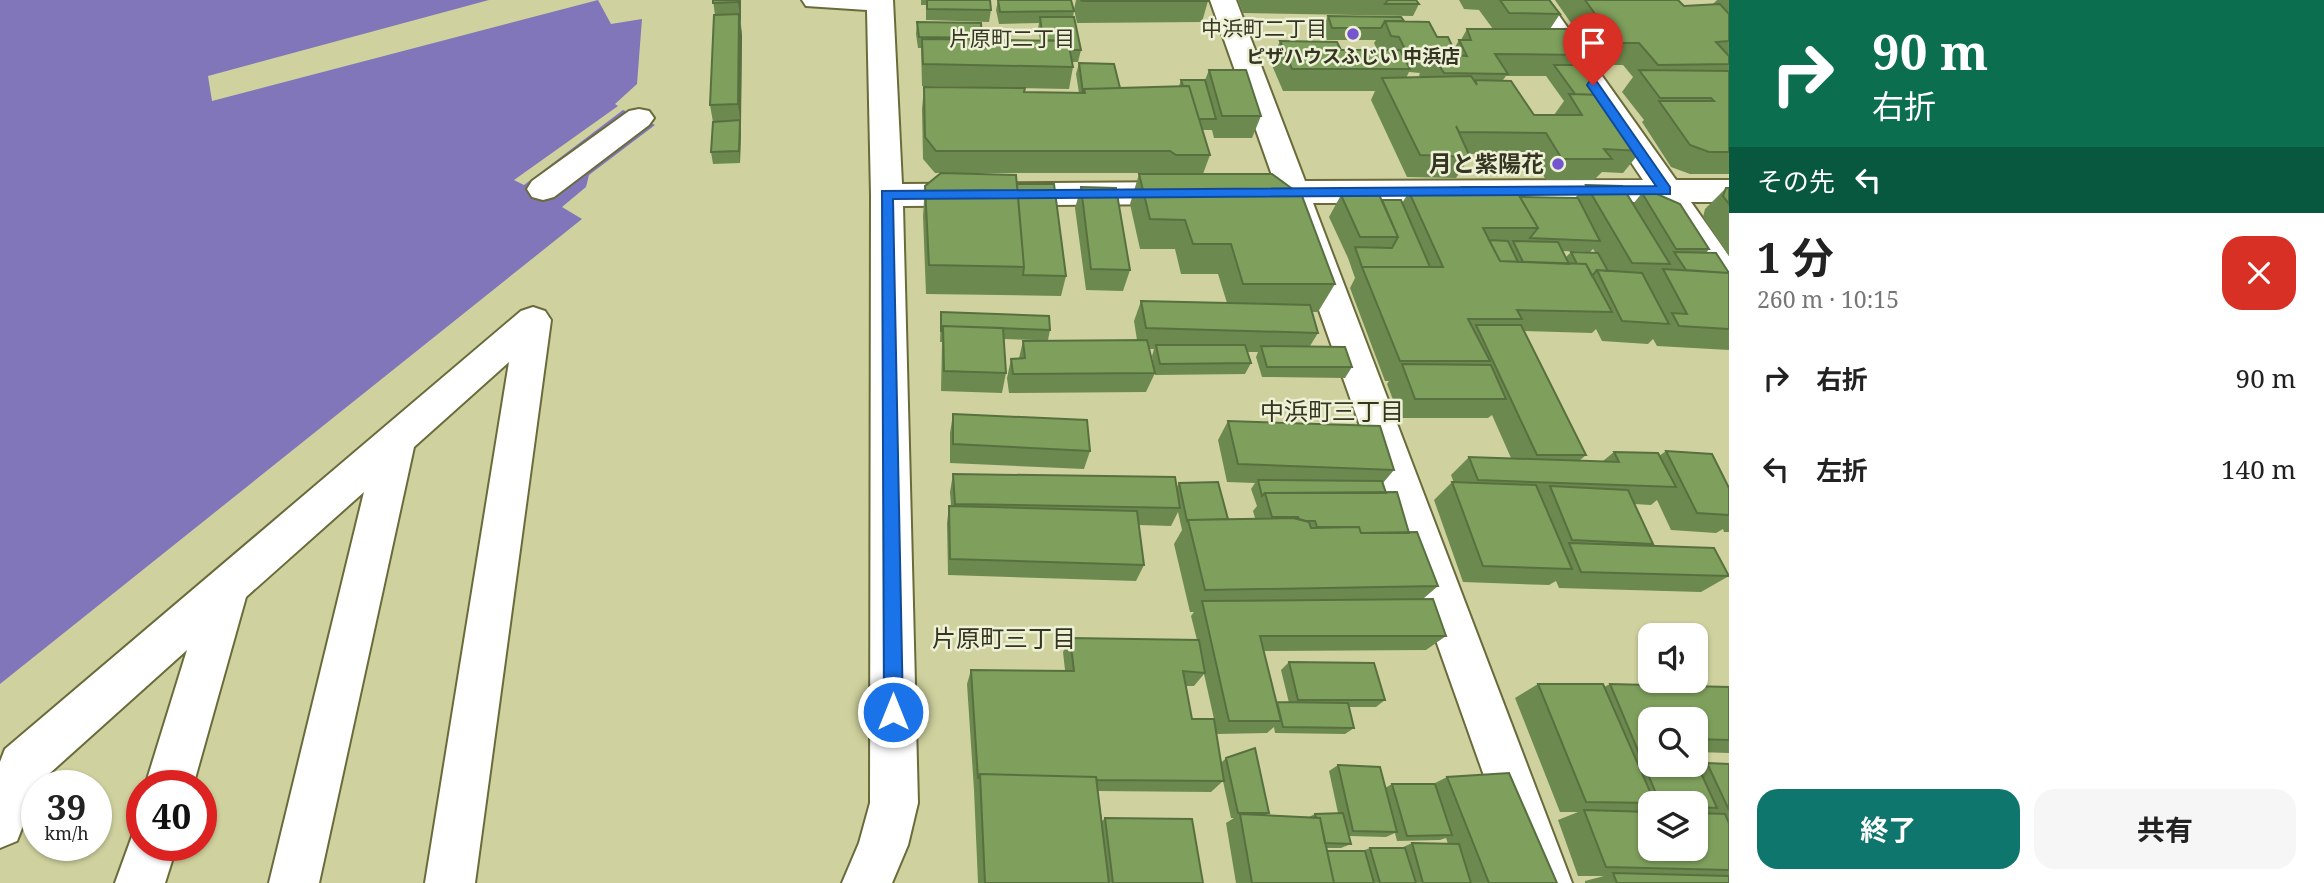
<!DOCTYPE html>
<html lang="ja">
<head>
<meta charset="utf-8">
<style>
	body { margin:0; font-family:"Noto Serif","Noto Sans JP",serif; background:#f6f6f6; color:#222; height:100vh; display:flex; flex-direction:column; font-size:26px; white-space:nowrap }
	* { box-sizing:border-box; margin:0 }
	p { font-size:23px; color:#767676 }
	.icon { flex:none; width:38px; height:38px; fill:none; stroke:currentColor; stroke-width:2; stroke-linecap:round; stroke-linejoin:round }
	.map { position:relative; flex:1; overflow:hidden }
	.side { display:flex; flex-direction:column; background:#fff; width:595px }
	.side>* { flex:none }
	.guide { background:#0b6e4f; color:#fff; overflow:hidden }
	.controls { position:absolute; left:1638px; top:623px; display:grid; gap:14px }
	.controls a { display:grid; place-items:center; width:70px; height:70px; border-radius:14px; background:#fff; box-shadow:0 2px 5px #0004; font-size:35px }
	.speed { position:absolute; left:21px; top:770px; display:flex; gap:14px; font-size:35px; font-weight:700; text-align:center }
	.speed>* { display:grid; place-content:center; width:91px; height:91px; border-radius:50%; background:#fff; box-shadow:0 2px 5px #0004; line-height:1 }
	.speed small { font-size:18px; font-weight:400 }
	.speed .limit { border:10px solid #d22; background:#fff; color:#111 }
	.pin { position:absolute; display:grid; place-items:center; width:60px; height:60px; color:#fff; margin:-72px -30px; border-radius:50% 50% 50% 0; rotate:-45deg; box-shadow:0 0 7px #0007 }
	.pin .icon { rotate:45deg }
	.me { position:absolute; width:77px; margin:-38px; rotate:0deg; stroke-linejoin:round; filter:drop-shadow(0 0 5px #0008) }
	.turn { display:flex; align-items:center; gap:24px; height:147px; padding:0 28px; font-size:32px }
	.turn .icon { width:91px; height:91px; stroke-width:2.5 }
	.turn b { display:block; font-size:49px; line-height:60px }
	.then { display:flex; align-items:center; height:66px; padding:0 28px; background:#0003; gap:14px; font-size:26px }
	.round { display:grid; place-items:center; flex:none; width:74px; height:74px; border-radius:21px; background:#f6f6f6 }
	.overview { display:flex; align-items:center; justify-content:space-between; height:119px; padding:0 28px }
	h1 { font-size:42px; font-weight:700; line-height:52px }
	.action { display:flex; gap:14px; margin-top:auto; padding:14px 28px }
	.action a { flex:1; height:80px; border-radius:21px; background:#0f766e; color:#fff; font-size:28px; font-weight:700; line-height:80px; text-align:center }
	.action a+a { background:#f6f6f6; color:#222 }
	ul { padding:0; list-style:none }
	li { display:flex; align-items:center; gap:21px; height:91px; padding:0 28px }
	li div { flex:1 }
	li b { display:block; font-size:26px }
	li em { font-style:normal }
	main { display:flex; flex:1; min-height:0 }
	.map>svg:first-child { display:block }
</style>
</head>
<body>
<main>
<div class="map">
<svg width="1729" height="883" viewBox="0 0 1729 883">
	<rect width="100%" height="100%" fill="#cfd29e"/>
	<path fill="#8176ba" d="M0,0H489L208,76L212,101L598,0L611,24L642,19L637,84L615,104L618,106L514,180L524,185L623,110L655,125L589,175L586,187L562,207L582,219L0,684Z"/>
	<g fill="none" stroke-linecap="round" stroke-linejoin="round">
		<defs>
			<path id="minor" d="M802,0H893L902,184L1186,182L1197,185L1202,193L1197,201L1186,204L903,206L918,803L908,845L892,883H842L859,843L870,803L871,195L867,10L806,6Z
				M1210,0H1236L1305,181L1643,180L1522,0H1548L1676,180H1729V202H1691L1729,256V295L1717,291L1657,202L1313,203L1572,883H1522L1281,203L1259,200L1254,192L1259,184L1274,181Z
				M639,109L649,111L654,118L649,125L554,197L543,200L532,197L527,189L532,181L629,111Z
				M533,307L545,311L551,320L475,883H425L509,362L414,447L319,883H269L364,492L246,597L193,786H145L187,650L40,782L17,841L0,848V762L5,749L521,311Z
				M142,825V845H177L165,883H115L135,828Z"/>
		</defs>
		<use href="#minor" stroke="#696b3a" stroke-width="4"/>
		<use href="#minor" fill="#fff" fill-rule="evenodd"/>
	</g>
	<path fill="#6c8a4f" fill-rule="evenodd" d="M713,0H741V24L742,36L740,163L713,164L711,152L713,122L710,105L715,15Z
		M921,0H990L991,10L989,22L926,20V5H921Z
		M998,0L1074,11L1073,17L1081,50L1078,62H1072L1073,67L1069,89L922,86L921,48H918L916,34L917,22L981,23L982,40H1040L1038,28L1039,23L999,24L996,10Z
		M1076,0H1208V1L1202,22L1077,23L1074,9Z
		M1238,0H1416L1419,4L1413,16L1243,13Z
		M1459,0H1549L1560,14L1550,29L1585,55L1578,65L1611,107L1641,151L1623,173L1602,172L1594,180H1546L1531,154H1468L1470,157L1456,178L1407,177L1371,100L1375,91H1283L1271,63L1280,41L1341,50H1377L1374,43L1376,40H1327L1323,28L1328,16L1404,21L1437,37L1454,49L1459,40H1461L1467,29H1493L1479,10L1464,9ZM1409,72L1420,73L1419,75L1420,77L1406,78ZM1506,76H1546L1564,101L1554,115H1534L1503,80Z
		M1555,0H1678L1684,6L1713,4L1717,0H1729V174H1690L1671,167L1642,122L1644,120L1622,92L1633,77L1623,65H1600Z
		M1079,63L1120,88L1179,86L1181,80H1205L1209,70L1261,116L1252,138H1214L1212,130H1202L1210,155L1203,174L1335,284L1318,312H1312L1318,333L1310,346L1352,367L1345,378L1262,377L1256,357L1258,352H1247L1251,363L1245,374L1155,375L1152,356L1154,349H1149L1155,373L1146,392L1009,393L1007,378L1011,359L1019,358L1023,341L1035,340L1004,339L1006,373L1002,393L941,391L942,342H940L941,312L1050,330L1048,340H1137L1134,321L1141,301L1227,303L1218,274H1181L1175,249H1140L1130,204L1139,174H1165L1162,173H935L923,159L922,109L924,87L1025,92L1079,93L1076,74Z
		M1017,184L1066,276L1061,296L926,294L923,216L925,186Z
		M1586,185L1633,204L1642,193L1709,249L1706,253L1729,272V350L1657,346L1653,339L1648,344L1602,341L1596,329L1592,333L1523,331L1586,455L1579,461H1603L1614,452L1659,456L1666,451L1729,486V532H1724L1723,529L1716,533L1671,530L1657,500L1651,505L1634,504L1653,544L1650,546L1729,576L1701,592L1559,588L1556,581L1549,585L1463,582L1434,500L1452,482L1454,483L1451,475L1469,457L1511,458L1492,415L1488,418H1400L1387,384L1389,381H1385L1350,288L1355,278L1348,258L1329,217L1341,195L1402,203L1409,192H1458L1462,187L1520,197L1575,198ZM1593,249L1595,252H1571L1566,257L1562,251L1590,252Z
		M1081,187L1130,270L1123,291L1086,290L1075,208Z
		M1726,188H1729V256L1703,217L1705,209Z
		M953,414L1090,451L1084,469L950,463V433Z
		M1228,421L1394,470L1383,483L1386,493L1409,533L1438,586L1423,599L1446,636L1426,650L1264,651L1277,703H1289L1281,670L1289,662L1385,700L1376,707H1349L1354,728L1345,734L1275,733L1274,727L1267,733L1217,734L1214,720L1221,763L1226,758L1269,813L1266,815L1309,817L1315,814L1338,813L1329,771L1338,765L1385,788L1392,784H1433L1447,777L1557,883H1236L1226,823L1234,818H1231L1223,781L1211,792L1098,791L1102,821L1105,818L1203,883H978L974,790L967,684L971,670H1065L1063,652L1070,638L1197,640L1191,616L1194,612H1190L1174,544L1182,530L1178,512L1171,526L1139,525L1144,565L1136,581L948,575L947,523L949,506H951L950,492L953,474L1177,487L1179,483L1228,519L1255,518L1253,511L1257,506L1251,489L1255,483L1227,482L1218,440ZM1204,674L1214,719H1192L1185,686H1194ZM1395,833L1397,841L1440,840L1446,838L1448,844L1412,843L1401,848H1370L1362,851H1327L1326,848H1341L1351,844L1349,836L1386,837Z
		M1538,684L1604,687L1610,684L1729,687V753L1696,752V719H1650L1698,767L1707,763L1729,764V883H1585V881L1604,876H1578L1558,820L1578,812H1560L1515,698ZM1650,803H1696V849H1650Z"/>
	<path fill="#587040" d="M738,0H741V24L738,2Z
		M739,14L742,36L741,126L738,104Z
		M740,120L741,132L740,163L739,151Z"/>
	<path fill="#7ea05c" stroke="#587040" stroke-width="2" d="M713,0H738V2L713,3Z
		M927,0H990L991,10L927,9Z
		M998,0H1071L1074,11L1000,12Z
		M1081,0H1208V1H1082Z
		M1388,0H1416L1419,4H1385Z
		M1500,0H1549L1560,14L1509,13Z
		M1585,0H1678L1684,6L1720,4L1729,14V41L1716,42L1729,56V64L1658,65L1639,43H1616Z
		M739,14L738,104L710,105L714,15Z
		M1328,16L1401,17L1404,21H1385L1381,28H1332Z
		M1040,17H1074L1081,50H1070L1068,41L1043,40Z
		M1385,21L1429,22L1437,37H1448L1455,52L1405,49L1399,37L1391,36Z
		M917,22L981,23L982,38L919,37Z
		M1467,29H1567L1585,55L1495,54L1508,74L1444,73L1431,53L1467,56L1459,40H1471Z
		M922,39L1068,41L1073,67L923,64Z
		M1280,41L1337,42L1341,50H1400L1410,69H1292Z
		M1079,63L1114,64L1120,88L1084,89L1083,93Z
		M1554,65H1578L1611,106H1610L1602,95L1575,94Z
		M1209,70H1246L1261,116H1222Z
		M1639,70L1729,71V152H1709L1690,145L1659,101H1714L1711,98H1660Z
		M1471,76L1477,85L1475,80L1511,81L1534,115H1582L1569,94L1602,95L1641,151L1604,149L1612,159H1562L1546,133L1459,132L1456,126L1470,157L1420,155L1382,78Z
		M1181,80H1205L1216,119H1199L1189,86H1183Z
		M1189,86L1210,155H1176L1170,151H936L925,137L924,87L1025,88L1024,92L1085,93L1084,89Z
		M740,120L739,151L711,152L713,122Z
		M941,173L1016,175L1024,267L929,265L925,186Z
		M1139,174H1272L1302,196L1335,284H1243L1231,244H1193L1185,220L1150,219Z
		M1017,184H1054L1066,276L1023,275L1024,267Z
		M1586,185L1622,186L1670,264L1632,263Z
		M1081,187L1116,188L1130,270L1091,269Z
		M1462,187H1514L1538,228H1483L1500,261L1586,264L1612,312L1517,310L1522,319H1468L1490,361H1400L1362,267H1443L1409,192H1465Z
		M1726,188H1729V204L1723,196Z
		M1345,189L1377,190L1398,237H1360L1341,195Z
		M1642,193L1657,194L1680,204L1709,249H1676Z
		M1520,197L1578,198L1600,241L1530,238L1538,228Z
		M1382,200H1401L1430,267H1362L1355,247L1392,248L1398,237Z
		M1489,240L1508,241L1518,262L1500,261Z
		M1513,241L1558,242L1569,264L1523,262Z
		M1571,252L1598,253L1608,271L1597,270L1592,276L1586,264H1577Z
		M1674,252L1716,253L1729,273L1686,270Z
		M1663,269L1729,273V329L1679,326L1672,313L1687,314Z
		M1597,270L1642,273L1669,324L1622,321Z
		M1141,301L1310,305L1318,333L1146,328Z
		M941,312L1049,316L1050,330L943,326V331H941Z
		M1476,325H1521L1586,455H1537Z
		M943,326L1003,328L1006,373L944,371Z
		M1147,340L1155,373L1013,374L1011,359L1025,358L1023,341Z
		M1156,345H1245L1251,363L1160,364Z
		M1261,346L1345,347L1352,367H1267Z
		M1402,364L1491,365L1506,399H1415Z
		M953,414L1087,420L1090,451L953,444Z
		M1228,421L1380,426L1394,470L1238,464Z
		M1666,451L1712,454L1729,488V515L1697,513Z
		M1614,452L1658,453L1676,487L1478,480L1469,457L1619,462Z
		M953,474L1175,477L1180,508L955,504Z
		M1258,480L1382,481L1386,493H1265L1262,496Z
		M1218,482L1228,519L1188,520L1187,521L1179,483Z
		M1452,482L1536,485L1572,569L1483,566Z
		M1550,486L1628,490L1653,544L1572,540Z
		M1397,492L1409,533H1361L1359,527H1317L1315,521H1306L1299,519L1298,517H1272L1265,493Z
		M949,506L1137,511L1144,565L950,559Z
		M1293,518L1309,522L1311,528L1359,527L1361,533L1417,532L1438,586L1205,590L1188,520Z
		M1569,543L1714,548L1729,576L1581,572Z
		M1433,599L1446,636H1260L1281,721H1229L1202,601Z
		M1070,638L1199,640L1205,673L1183,671L1192,719H1214L1224,781L1097,780L1096,777L980,774L978,779L971,670L1074,671Z
		M1289,662L1374,663L1385,700H1298Z
		M1538,684H1603L1655,803L1586,802Z
		M1610,684L1729,687V740L1696,739V719H1650V765H1696V762L1717,808L1696,807V803H1660Z
		M1277,702L1348,703L1354,728L1283,727Z
		M1255,748L1269,813H1238L1226,758Z
		M1707,763L1729,764V810Z
		M1338,765L1380,767L1397,832L1353,831Z
		M1509,773L1557,883H1489L1447,777Z
		M980,774L1096,777L1109,883H985Z
		M1392,784H1435L1452,835L1407,836Z
		M1584,810L1650,812V849H1696V813L1725,814L1729,823V870L1606,867Z
		M1343,813L1351,844L1325,843L1320,818H1316L1315,814Z
		M1240,814L1320,818L1334,883H1252Z
		M1105,818L1192,819L1203,883H1113Z
		M1412,843L1459,844L1471,883H1423Z
		M1370,848H1405L1416,883H1380Z
		M1327,851H1365L1374,883H1334Z
		M1613,873L1729,876V883H1617Z"/>
	<path fill="#1a73e8" stroke="#114b97" stroke-width="2" d="M1589,82H1597L1670,187V194L893,199L903,712L900,718L893,721L887,718L884,712L882,191L1656,186L1587,85Z"/>
	<g fill="#7355ce" stroke="#eff1d7" stroke-width="2.5">
		<circle cx="1353" cy="34" r="7"/>
		<circle cx="1558" cy="164" r="7"/>
	</g>
	<g text-anchor="middle" stroke-width="5" stroke-linejoin="round" paint-order="stroke">
		<g font-size="19" font-weight="bold" fill="#353621" stroke="#eff1d7">
			<text x="1353" y="63">ピザハウスふじい 中浜店</text>
		</g>
		<g font-size="21" fill="#353621" stroke="#eff1d7">
			<text x="1264" y="36">中浜町二丁目</text>
			<text x="1012" y="46">片原町二丁目</text>
		</g>
		<g font-size="23" font-weight="bold" fill="#353621" stroke="#eff1d7" text-anchor="end">
			<text x="1544" y="172">月と紫陽花</text>
		</g>
		<g font-size="24" fill="#353621" stroke="#eff1d7">
			<text x="1332" y="420">中浜町三丁目</text>
			<text x="1004" y="647">片原町三丁目</text>
		</g>
	</g>
</svg>
<div class="controls">
<a><svg class="icon" aria-label="sound" viewBox="0 0 24 24"><path d="M4 9h4l5-4v14l-5-4H4zM17 9q2 3 0 6"/></svg></a>
<a><svg class="icon" aria-label="search" viewBox="0 0 24 24"><circle cx="10" cy="10" r="6"/><path d="M15 15l6 6"/></svg></a>
<a><svg class="icon" aria-label="layers" viewBox="0 0 24 24"><path d="M12 4l9 5-9 5-9-5zM3 14l9 5 9-5"/></svg></a>
</div>
<div class="speed"><div>39<small>km/h</small></div><div class="limit">40</div></div>
<div class="pin" style="left:1593px;top:85px;background:#d93025"><svg class="icon" aria-label="arrive" viewBox="0 0 24 24"><path d="M6 21V4h12l-3 4 3 4H6"/></svg></div>
<svg class="me" style="left:893px;top:712px" viewBox="-20 -20 40 40"><circle r="17" fill="#1a73e8" stroke="#fff" stroke-width="3"/><path d="M0-11L8 9 0 5-8 9z" fill="#fff"/></svg>
</div>
<section class="side">
<div class="guide">
<div class="turn"><svg class="icon" aria-label="right" viewBox="0 0 24 24"><path d="M7 20v-9h11M14 6l5 5-5 5"/></svg><div><b>90 m</b>右折</div></div>
<div class="then">その先<svg class="icon" aria-label="left" viewBox="0 0 24 24"><path d="M17 20v-9H6M10 6l-5 5 5 5"/></svg></div>
</div>
<div class="overview"><div><h1>1 分</h1><p>260 m · 10:15</p></div><a class="round" style="background:#d93025;color:#fff"><svg class="icon" aria-label="close" viewBox="0 0 24 24"><path d="M6 6l12 12M18 6L6 18"/></svg></a></div>
<ul>
<li><svg class="icon" aria-label="right" viewBox="0 0 24 24"><path d="M7 20v-9h11M14 6l5 5-5 5"/></svg><div><b>右折</b></div><em>90 m</em></li>
<li><svg class="icon" aria-label="left" viewBox="0 0 24 24"><path d="M17 20v-9H6M10 6l-5 5 5 5"/></svg><div><b>左折</b></div><em>140 m</em></li>
</ul>
<div class="action"><a>終了</a><a>共有</a></div>
</section>
</main>
</body>
</html>
